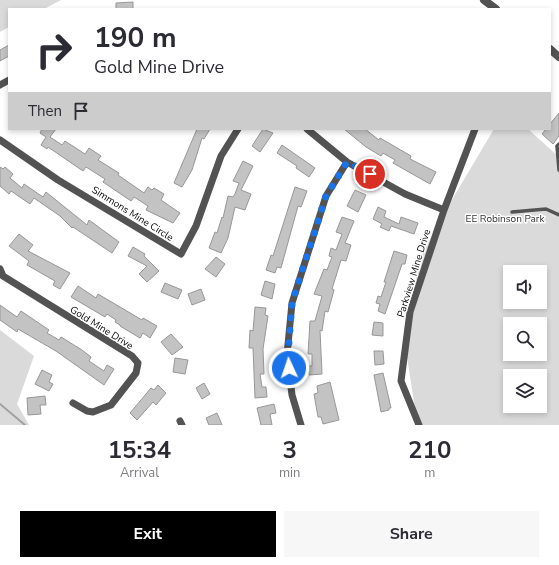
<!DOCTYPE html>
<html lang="en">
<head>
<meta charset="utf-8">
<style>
	body { margin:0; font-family:"Nunito Sans",sans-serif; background:#f7f7f7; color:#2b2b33; height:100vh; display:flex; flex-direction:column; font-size:15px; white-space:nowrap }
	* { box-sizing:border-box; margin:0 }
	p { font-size:13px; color:#7c7c81 }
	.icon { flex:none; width:22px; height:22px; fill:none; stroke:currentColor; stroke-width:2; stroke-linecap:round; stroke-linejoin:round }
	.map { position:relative; height:425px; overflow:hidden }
	.details { display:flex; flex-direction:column; background:#fff; flex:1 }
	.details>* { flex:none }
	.top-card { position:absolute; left:8px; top:8px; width:543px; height:122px; border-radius:0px; box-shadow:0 2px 6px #0003; background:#fff; color:#2b2b33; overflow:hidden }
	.controls { position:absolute; left:503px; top:265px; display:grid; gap:8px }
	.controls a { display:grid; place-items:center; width:44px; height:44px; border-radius:0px; background:#fff; box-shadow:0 2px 6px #0003; font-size:20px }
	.pin { position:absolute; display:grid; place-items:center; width:34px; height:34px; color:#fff; margin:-17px; border:2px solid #fff; border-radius:50%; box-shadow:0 1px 4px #0007 }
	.me { position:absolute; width:44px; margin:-22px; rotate:357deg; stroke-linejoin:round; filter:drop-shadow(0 0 3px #0008) }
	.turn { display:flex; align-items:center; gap:14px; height:84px; padding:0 20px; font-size:18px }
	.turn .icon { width:52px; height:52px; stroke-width:2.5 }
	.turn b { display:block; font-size:28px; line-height:34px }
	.then { display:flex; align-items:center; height:38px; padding:0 20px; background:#0003; gap:8px; font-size:15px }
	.eta { display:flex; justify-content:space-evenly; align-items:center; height:68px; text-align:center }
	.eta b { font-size:24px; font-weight:700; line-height:28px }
	.cta { display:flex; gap:8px; margin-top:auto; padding:8px 20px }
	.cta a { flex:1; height:46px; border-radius:0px; background:#000; color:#fff; font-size:16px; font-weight:700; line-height:46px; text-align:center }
	.cta a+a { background:#f7f7f7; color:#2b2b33 }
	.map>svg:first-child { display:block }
</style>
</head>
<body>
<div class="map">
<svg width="559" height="425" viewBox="0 0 559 425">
	<rect width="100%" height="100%" fill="#fff"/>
	<path fill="#dadada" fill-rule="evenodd" d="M0,0H61L44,9H9V27L0,32Z
		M494,129H528L559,157V425H419L417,422L406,350L419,260L453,198ZM510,272H540V302H510ZM510,324H540V354H510ZM510,376H540V406H510Z
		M0,330L34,356L17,404L29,425H0Z"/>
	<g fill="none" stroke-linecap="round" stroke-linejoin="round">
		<path stroke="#a1a1a1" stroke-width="2" d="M0,404L25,425"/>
	</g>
	<path fill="#c3c3c3" stroke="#979797" d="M133,2V9H116V3Z
		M9,45V56L0,61V50Z
		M559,113V136L553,144L542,134L546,129H550V124Z
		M42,129H56L50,137L62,145L65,141L85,154L89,148L101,156L98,160L119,173L118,175L144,193L148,187L152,190L154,188L164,194L161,200L180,213L173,223L146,210L148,206L134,197L131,201L103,182L105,179L86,167L83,171L48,147L47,149L41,145L46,137L40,133Z
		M197,129H210L204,139L202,138L192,170L182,187L174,183Z
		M263,129L273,133L260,152L252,146Z
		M344,129H365L379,140L380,138L411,156L410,159L436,172L430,184L393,163L395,160L383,153L381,156L366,147Z
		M282,145L315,168L309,177L296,168L297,166L277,153Z
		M243,161L253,166L241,190L251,194L245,210L235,207L228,238L221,253L209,248L215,232L217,233L222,217L223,218L228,196L233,197L235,194L239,183L233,181Z
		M0,167L3,169L5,167L13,174L10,178L22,188L24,184L43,197L46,192L87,225L89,220L119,242L112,253L73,227L72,228L60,216L34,198L30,204L11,191L9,194L0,186Z
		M295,187L307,191L301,207L298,206L281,268L277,267L275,273L266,270L271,255L273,256Z
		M355,190L366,195L358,212L347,206Z
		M378,207L386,211L384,217L399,224L401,217L418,223L414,234L391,226L389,231L380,227L382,224L373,219Z
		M342,217L354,221L345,243L351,245L346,261L341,260L332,289L334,290L328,312L325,311L322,331L320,330L322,374L309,375L308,366H312V354H308L310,321H315L322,296L314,294L324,269L327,270L332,257L329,256L331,248L336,250L342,234L336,232Z
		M19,234L33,245L28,251L70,273L60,289L53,285L55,281L27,265L29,261L9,246Z
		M133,247L145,254L144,256L159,271L147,282L139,274L147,266L128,256Z
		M394,251L407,255L405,264H402L385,314L378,311L380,304L376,303L378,296L381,297L386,282H384Z
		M216,257L225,264L216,277L205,269Z
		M265,281L275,284L272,299L261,295Z
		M165,283L182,290L178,299L161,292Z
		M78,286L96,298L98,294L142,320L143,318L157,326L150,338L143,333L140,338L120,326V325L115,322L116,320L107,314L105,317L71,297Z
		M201,289L205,300L192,305L188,294Z
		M0,305L17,317L21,311L49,330L47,333L59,340L61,337L82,350L91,357L89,361L104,371L107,365L114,369L104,385L56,351L18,329L17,332L0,320Z
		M255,307L266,308L265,315L268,316L263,349L264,374H260L262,387H266L267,397L255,398L253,348H249L250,330L253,331Z
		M374,322L383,323V336L372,335Z
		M171,334L183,347L172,355L161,342Z
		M374,351H383L384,364L375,365Z
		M175,358L188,360L185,374L173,372Z
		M42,370L52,375L49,382L53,384L49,391L35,384Z
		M383,373L391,408H389V410L381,412L374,375Z
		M330,382L339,420L323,424L321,417H318L314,394L318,393L317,386Z
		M204,383L210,394L202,399L196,388Z
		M158,385L166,393L156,405L153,402L137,420L130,413L151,388L154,390Z
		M45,396L46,405H40L41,414L28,415L27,398Z
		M274,404L276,413L270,414L272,425H261L257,408Z
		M217,413L222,425H209L206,418Z"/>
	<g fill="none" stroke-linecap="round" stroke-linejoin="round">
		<path stroke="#535353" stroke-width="3.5" d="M559,144L557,146L559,170
			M512,212L546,209L559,215"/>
		<path stroke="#535353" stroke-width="7" d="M0,85L9,80
			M307,129L347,162L405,194L444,210
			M0,140L58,180L181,254L196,226L221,156L238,129
			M0,269L3,276L132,356L138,363L136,373L111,405L93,412L87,411L73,403
			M180,421L182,425
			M301,425L292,395L287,355L292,303L326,196L347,162
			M419,425L401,381L410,312L444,210L475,129"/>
		<path stroke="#535353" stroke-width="8" d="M484,0L496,9
			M550,49L559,57"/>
	</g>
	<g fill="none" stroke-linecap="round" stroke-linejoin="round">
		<path stroke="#1a73e8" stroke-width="7" stroke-dasharray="0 12.6" d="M289,368L288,355L292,303L326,196L347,162L370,174"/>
	</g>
	<g text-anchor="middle" stroke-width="3" stroke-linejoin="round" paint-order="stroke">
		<g font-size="10" fill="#000" stroke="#fff">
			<text transform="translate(133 213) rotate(32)" y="4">Simmons Mine Circle</text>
			<text transform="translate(413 273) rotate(-73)" y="4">Parkview Mine Drive</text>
			<text transform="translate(102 327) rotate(32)" y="4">Gold Mine Drive</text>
		</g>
		<g font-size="10" fill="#313131" stroke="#fff">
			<text x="505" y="222">EE Robinson Park</text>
		</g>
	</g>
</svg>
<div class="controls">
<a><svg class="icon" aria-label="sound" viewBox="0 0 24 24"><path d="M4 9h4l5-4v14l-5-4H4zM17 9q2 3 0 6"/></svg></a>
<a><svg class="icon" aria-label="search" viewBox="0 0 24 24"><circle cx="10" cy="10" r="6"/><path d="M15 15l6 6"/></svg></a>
<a><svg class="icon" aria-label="layers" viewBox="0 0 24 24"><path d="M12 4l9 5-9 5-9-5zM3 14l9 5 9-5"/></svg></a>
</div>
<div class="pin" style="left:370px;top:174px;background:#d93025"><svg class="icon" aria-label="arrive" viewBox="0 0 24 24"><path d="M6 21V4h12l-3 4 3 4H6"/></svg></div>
<svg class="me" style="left:289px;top:368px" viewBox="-20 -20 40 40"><circle r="17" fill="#1a73e8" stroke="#fff" stroke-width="3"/><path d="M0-11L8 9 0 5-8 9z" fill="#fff"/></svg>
<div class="top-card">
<div class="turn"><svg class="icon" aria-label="right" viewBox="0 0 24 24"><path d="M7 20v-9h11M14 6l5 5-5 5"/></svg><div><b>190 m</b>Gold Mine Drive</div></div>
<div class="then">Then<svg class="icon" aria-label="arrive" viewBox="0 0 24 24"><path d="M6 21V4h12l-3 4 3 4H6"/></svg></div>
</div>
</div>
<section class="details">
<div class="eta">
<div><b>15:34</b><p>Arrival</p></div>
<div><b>3</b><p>min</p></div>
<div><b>210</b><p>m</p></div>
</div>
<div class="cta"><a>Exit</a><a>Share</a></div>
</section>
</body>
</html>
